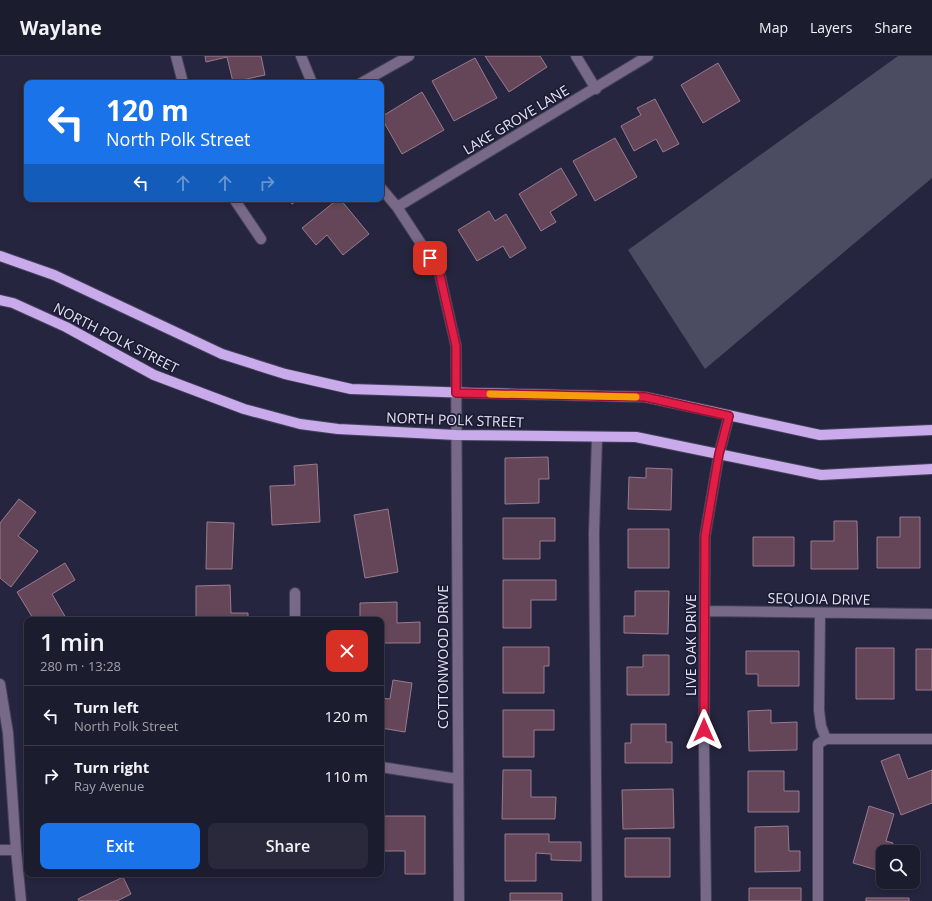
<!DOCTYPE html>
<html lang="en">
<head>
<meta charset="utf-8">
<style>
	body { margin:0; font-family:"Open Sans",sans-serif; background:#29293b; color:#f1f3f6; height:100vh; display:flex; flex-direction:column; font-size:15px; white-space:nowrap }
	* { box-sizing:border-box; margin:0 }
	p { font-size:13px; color:#a0a1aa }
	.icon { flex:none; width:22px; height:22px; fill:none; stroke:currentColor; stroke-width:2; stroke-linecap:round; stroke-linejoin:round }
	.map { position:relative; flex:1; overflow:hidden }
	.sheet { position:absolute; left:24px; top:561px; width:360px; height:260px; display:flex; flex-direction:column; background:#1c1c2f; border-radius:8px; box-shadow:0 2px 6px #0003,0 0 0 1px #3a3a4b }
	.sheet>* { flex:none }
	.hud { position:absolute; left:24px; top:24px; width:360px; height:122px; border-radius:8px; box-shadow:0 2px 6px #0003,0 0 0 1px #3a3a4b; background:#1a73e8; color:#fff; overflow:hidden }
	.buttons { position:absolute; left:876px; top:789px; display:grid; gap:8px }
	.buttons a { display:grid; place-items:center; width:44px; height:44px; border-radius:8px; background:#1c1c2f; box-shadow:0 2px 6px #0003,0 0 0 1px #3a3a4b; font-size:20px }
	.pin { position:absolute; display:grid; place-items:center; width:34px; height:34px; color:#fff; margin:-17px; border-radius:8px; box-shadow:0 2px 6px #0006 }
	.me { position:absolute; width:44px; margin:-22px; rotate:0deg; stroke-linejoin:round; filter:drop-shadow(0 0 3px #0008) }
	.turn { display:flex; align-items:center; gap:14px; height:84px; padding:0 16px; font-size:18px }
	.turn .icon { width:52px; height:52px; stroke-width:2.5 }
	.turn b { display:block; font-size:28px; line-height:34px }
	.lanes { display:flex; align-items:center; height:38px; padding:0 16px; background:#0003; justify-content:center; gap:20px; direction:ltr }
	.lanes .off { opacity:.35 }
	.round { display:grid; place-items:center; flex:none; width:42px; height:42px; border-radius:8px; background:#29293b }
	.overview { display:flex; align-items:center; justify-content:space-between; height:68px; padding:0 16px }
	h1 { font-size:24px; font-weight:600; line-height:30px }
	.action { display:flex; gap:8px; margin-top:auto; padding:8px 16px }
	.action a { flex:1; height:46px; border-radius:8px; background:#1a73e8; color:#fff; font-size:16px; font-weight:600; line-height:46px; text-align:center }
	.action a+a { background:#29293b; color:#f1f3f6 }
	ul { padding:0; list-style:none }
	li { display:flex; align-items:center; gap:12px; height:60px; padding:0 16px; border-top:1px solid #3a3a4b }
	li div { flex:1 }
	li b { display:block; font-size:15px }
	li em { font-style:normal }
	header { display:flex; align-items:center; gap:24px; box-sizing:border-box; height:56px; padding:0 20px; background:#1c1c2f; border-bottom:1px solid #3a3a4b }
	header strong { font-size:19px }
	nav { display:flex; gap:22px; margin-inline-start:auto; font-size:14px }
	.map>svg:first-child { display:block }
</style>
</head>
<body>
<header>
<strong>Waylane</strong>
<nav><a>Map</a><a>Layers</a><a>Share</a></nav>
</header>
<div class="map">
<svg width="932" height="845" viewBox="0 0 932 845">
	<rect width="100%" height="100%" fill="#26253f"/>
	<path fill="#4b4b62" d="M898,0H932V122L705,313L628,194Z"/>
	<path fill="#654659" stroke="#997a8d" d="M205,0H261L265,19L233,26L227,1L206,6Z
		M485,0H540L547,11L509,36Z
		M475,2L497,42L454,65L432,25Z
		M718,7L740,45L703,67L681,29Z
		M422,36L444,74L402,98L381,61Z
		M655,43L679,88L663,96L656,83L634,95L621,70L641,59L637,52Z
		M615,82L637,121L595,145L573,105Z
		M561,112L577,139L550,156L556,166L541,175L519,138Z
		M288,143H300L292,148Z
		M338,143H340L369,178L343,199L327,179L316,189L302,172Z
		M489,155L495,165L506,158L526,192L510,202L503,190L477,205L458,174Z
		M548,401L549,423H539V447L505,448V402Z
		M317,408L320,466L272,469L270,430L295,429L294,410Z
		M646,412L672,413L671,454L628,453L629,421L646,422Z
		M19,443L36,456L18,480L38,495L11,531L0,522V467Z
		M388,453L398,516L365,522L354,459Z
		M900,461H920V512H877V481H900Z
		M503,462H555V485H540V503H503Z
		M834,465H857L858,513H811V485H834Z
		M207,466L234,467L232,513H206Z
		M628,473H669V512H628Z
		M753,481H794V510H753Z
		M65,507L75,524L52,538L66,562L63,564H34L17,536Z
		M503,524H556V544H531V572H503Z
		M230,529L231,557H248V564H196V530Z
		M635,535H669L668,578L624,577V560H635Z
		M397,546V567L420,566V587H381V564H360V547Z
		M503,591H549V610H544V637H503Z
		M856,592H894V643H856Z
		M916,593H932V634H916Z
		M746,595H799V630H758V618H746Z
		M643,599H669V639H627V611H643Z
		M393,624L412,627L405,676L381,672V642L390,643Z
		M503,654H554V674H534V701H503Z
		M771,654V667L797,666V694L749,695L748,655Z
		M631,668H666V686H672V707H625V687H631Z
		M899,698L908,723L932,714V747L901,759L881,705Z
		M503,714H531V741H556L555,763H502Z
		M748,715H784V735H799V756H748Z
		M673,733L674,772L623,773L622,734Z
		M869,750L894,758L886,785L893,787L891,796L882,797L877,814L853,807Z
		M381,760H425V818H405V795H381Z
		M788,770L789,795H800V815L755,816V771Z
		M505,778H549V786H581V805L551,804V798L536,797V825H505Z
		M625,782H670V821H625Z
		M62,818H96V819L62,820Z
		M123,821L131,838L117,845H79L78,843Z
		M749,832H801V845H749Z
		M510,837H562V845H510Z
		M866,842H909V845H866Z"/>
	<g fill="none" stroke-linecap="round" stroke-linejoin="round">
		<defs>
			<path id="minor" d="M176,0L183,27
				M301,0L312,27
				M576,0L596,33
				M361,27L409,0
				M381,132L397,151L439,215L456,290L459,845
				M234,143L261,183
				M397,151L648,0
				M705,555L932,558
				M820,557L819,654L821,670L826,683
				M295,564V537
				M0,628L8,677L16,794L21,845
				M381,711L458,723
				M0,794H16
				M597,845L594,477L597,382
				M706,845L704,689L705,480L719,398L729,360
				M818,845V688L826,683H932"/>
			<path id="major" d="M0,200L54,219L222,298L285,318L351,333L473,337L645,341L820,379L932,374
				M0,244L13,247L66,271L154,319L244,353L300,368L338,373L456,379L636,381L821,419L932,413"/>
		</defs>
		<use href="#minor" stroke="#44435c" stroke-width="12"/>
		<use href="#major" stroke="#44435c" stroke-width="12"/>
		<use href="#minor" stroke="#786988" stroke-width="10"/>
		<use href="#major" stroke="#c9aaea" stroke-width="10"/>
	</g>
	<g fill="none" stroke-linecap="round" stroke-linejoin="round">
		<defs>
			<path id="route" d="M430,202L439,215L456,290V337L645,341L729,360L719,398L705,480L704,674"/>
		</defs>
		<use href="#route" stroke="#92132f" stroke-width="10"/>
		<use href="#route" stroke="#e11d48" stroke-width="7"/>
		<path stroke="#f59e0b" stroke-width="7" d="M490,338L636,341"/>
	</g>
	<g text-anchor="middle" stroke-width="3.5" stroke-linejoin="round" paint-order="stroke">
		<g font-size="14" fill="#e1e2f3" stroke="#1c1b34">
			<text transform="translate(516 64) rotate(-31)" y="5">LAKE GROVE LANE</text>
			<text transform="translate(116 282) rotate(27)" y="5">NORTH POLK STREET</text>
			<text transform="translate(455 364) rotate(2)" y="5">NORTH POLK STREET</text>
			<text transform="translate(819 543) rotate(1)" y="5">SEQUOIA DRIVE</text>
			<text transform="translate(691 589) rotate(-90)" y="5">LIVE OAK DRIVE</text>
			<text transform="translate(443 601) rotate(-90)" y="5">COTTONWOOD DRIVE</text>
		</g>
	</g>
</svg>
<div class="buttons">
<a><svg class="icon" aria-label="search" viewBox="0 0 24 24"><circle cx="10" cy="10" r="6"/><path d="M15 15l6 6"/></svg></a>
</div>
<div class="pin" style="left:430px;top:202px;background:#d93025"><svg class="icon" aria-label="arrive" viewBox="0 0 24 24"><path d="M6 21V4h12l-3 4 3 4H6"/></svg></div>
<svg class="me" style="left:704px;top:674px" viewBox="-20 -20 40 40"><path d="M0-17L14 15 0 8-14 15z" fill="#e11d48" stroke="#fff" stroke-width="4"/></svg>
<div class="hud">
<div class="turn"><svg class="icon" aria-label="left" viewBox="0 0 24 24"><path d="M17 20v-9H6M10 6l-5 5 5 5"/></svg><div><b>120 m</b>North Polk Street</div></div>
<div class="lanes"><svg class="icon" aria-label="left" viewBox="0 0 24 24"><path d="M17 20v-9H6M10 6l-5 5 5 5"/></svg><svg class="icon off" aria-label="ahead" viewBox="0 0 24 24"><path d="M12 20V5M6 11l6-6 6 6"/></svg><svg class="icon off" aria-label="ahead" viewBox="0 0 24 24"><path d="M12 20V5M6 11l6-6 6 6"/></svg><svg class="icon off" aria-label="right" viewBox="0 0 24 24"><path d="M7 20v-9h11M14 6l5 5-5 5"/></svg></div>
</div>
<section class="sheet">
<div class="overview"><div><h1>1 min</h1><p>280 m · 13:28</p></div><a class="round" style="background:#d93025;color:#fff"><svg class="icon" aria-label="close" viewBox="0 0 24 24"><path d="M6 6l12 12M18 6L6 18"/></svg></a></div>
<ul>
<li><svg class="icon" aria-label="left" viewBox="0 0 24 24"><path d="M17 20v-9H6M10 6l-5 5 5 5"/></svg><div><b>Turn left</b><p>North Polk Street</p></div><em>120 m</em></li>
<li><svg class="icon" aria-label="right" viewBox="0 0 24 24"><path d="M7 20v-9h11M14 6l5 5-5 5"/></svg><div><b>Turn right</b><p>Ray Avenue</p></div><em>110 m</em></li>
</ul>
<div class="action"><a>Exit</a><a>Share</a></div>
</section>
</div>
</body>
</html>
